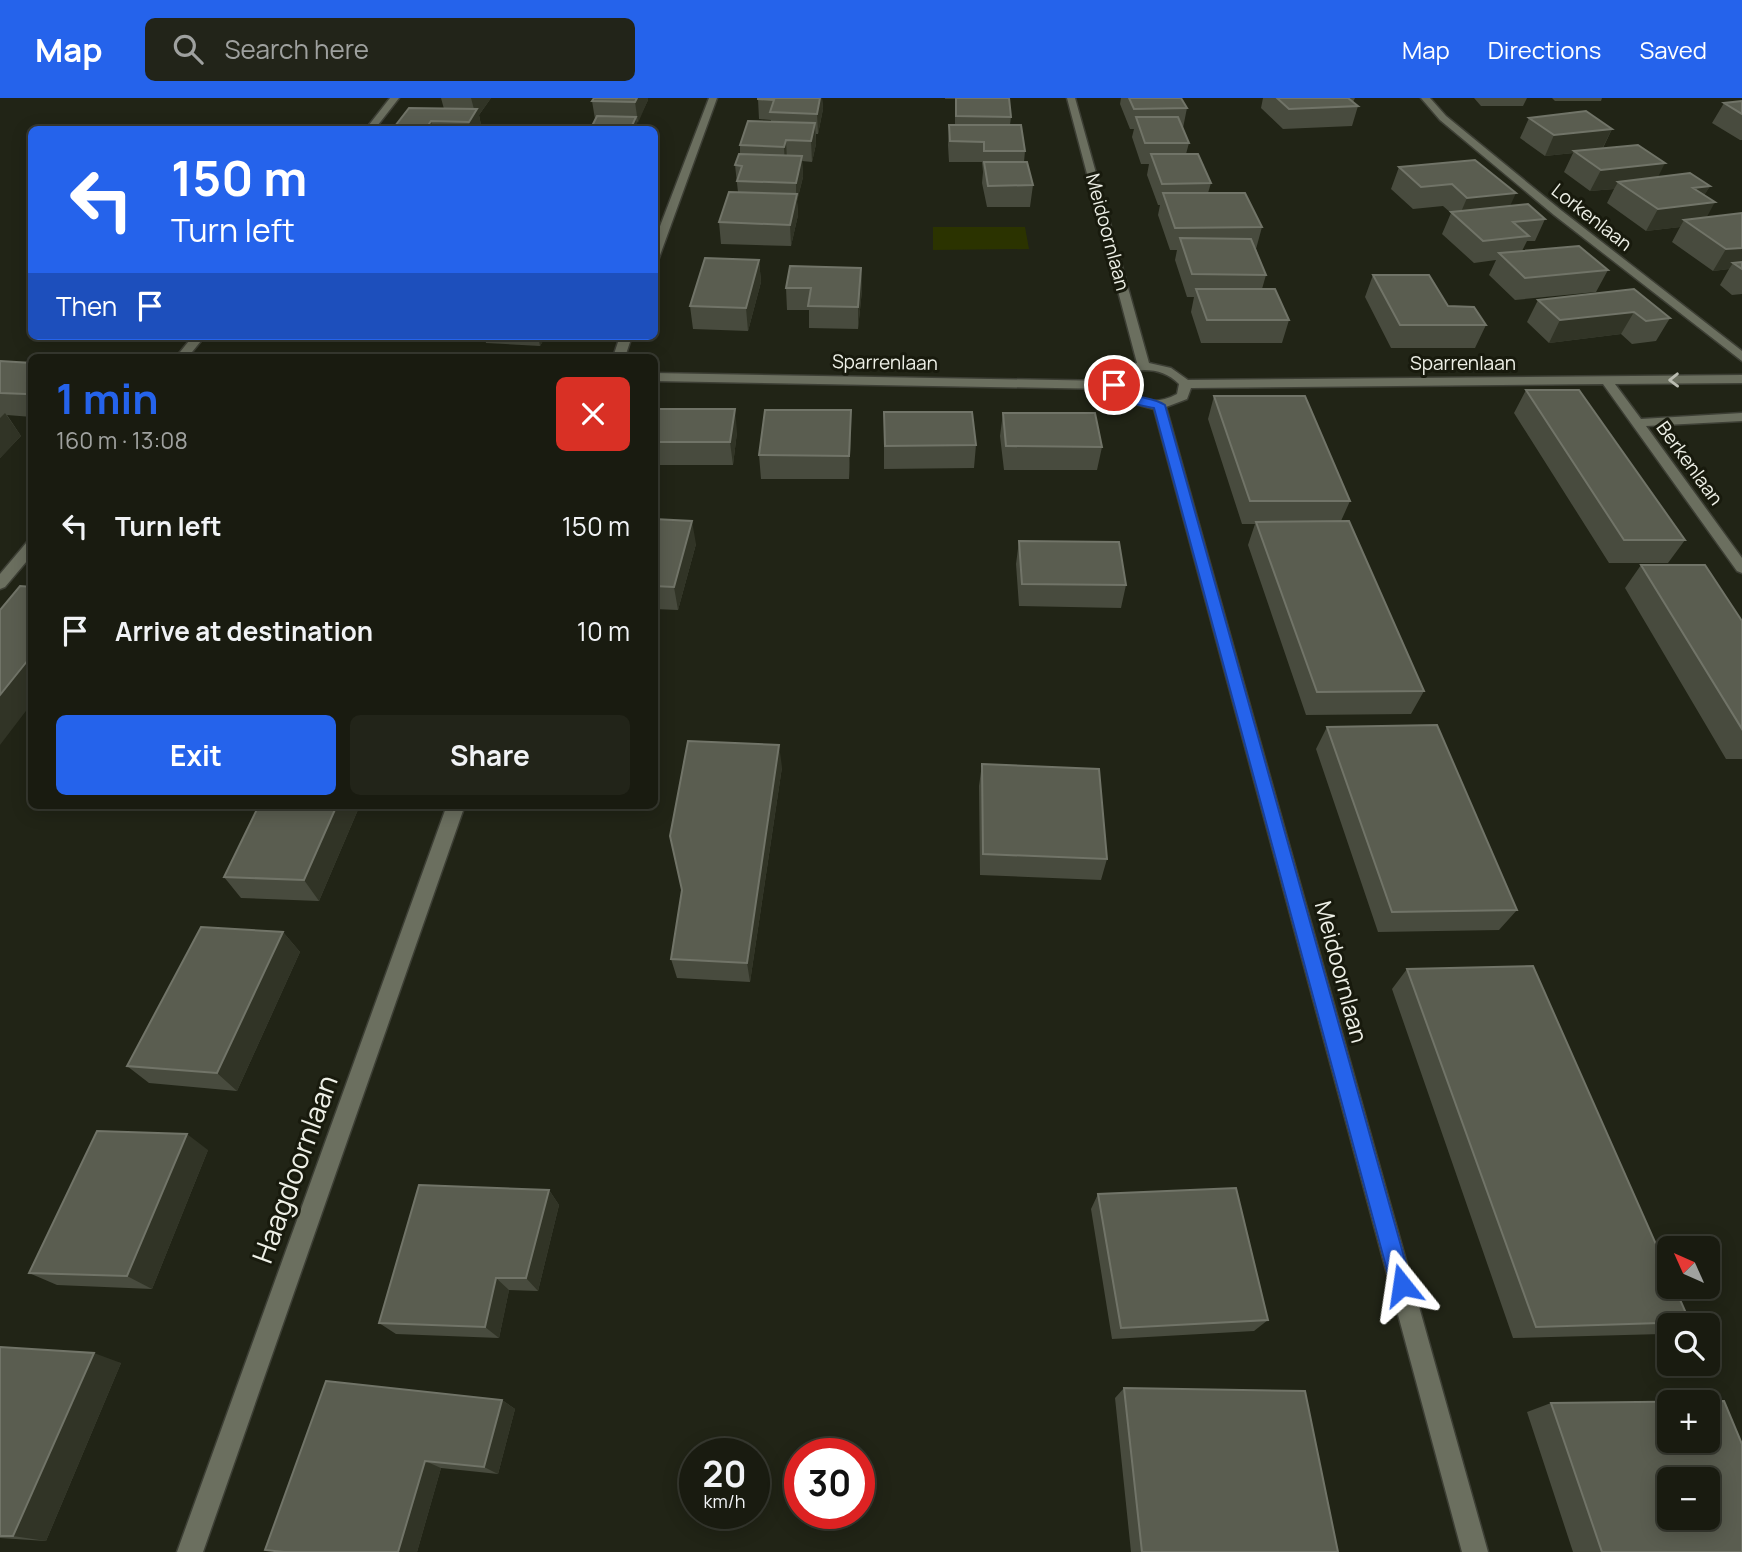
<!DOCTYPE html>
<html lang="en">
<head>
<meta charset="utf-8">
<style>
	body { margin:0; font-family:Manrope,sans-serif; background:#222419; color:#f1f3f6; height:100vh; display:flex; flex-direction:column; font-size:26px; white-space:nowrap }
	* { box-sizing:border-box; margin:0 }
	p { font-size:23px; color:#9fa19f }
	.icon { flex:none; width:38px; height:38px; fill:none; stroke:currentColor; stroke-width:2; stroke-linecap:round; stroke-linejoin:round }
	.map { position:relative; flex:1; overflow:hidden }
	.side { position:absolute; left:28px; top:256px; width:630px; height:455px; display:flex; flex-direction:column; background:#191b10; border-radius:10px; box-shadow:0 4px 18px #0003,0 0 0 2px #373930 }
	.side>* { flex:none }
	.top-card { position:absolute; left:28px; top:28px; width:630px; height:214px; border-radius:10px; box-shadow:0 4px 18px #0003,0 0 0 2px #373930; background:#2563eb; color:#fff; overflow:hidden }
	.needle { width:46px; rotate:315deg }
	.controls { position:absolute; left:1657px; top:1138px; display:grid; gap:14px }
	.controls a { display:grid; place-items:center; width:63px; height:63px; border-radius:10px; background:#191b10; box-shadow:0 4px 18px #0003,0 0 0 2px #373930; font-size:35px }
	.speed { position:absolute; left:679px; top:1340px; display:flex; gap:14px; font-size:35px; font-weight:700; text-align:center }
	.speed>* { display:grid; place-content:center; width:91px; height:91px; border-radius:50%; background:#191b10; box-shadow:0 4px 18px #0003,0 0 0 2px #373930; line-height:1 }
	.speed small { font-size:18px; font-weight:400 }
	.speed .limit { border:10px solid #d22; background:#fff; color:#111 }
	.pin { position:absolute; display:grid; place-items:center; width:60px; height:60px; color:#fff; margin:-30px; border:4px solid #fff; border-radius:50%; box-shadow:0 2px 7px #0007 }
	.me { position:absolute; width:77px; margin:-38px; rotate:345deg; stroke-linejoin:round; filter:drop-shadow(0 0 5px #0008) }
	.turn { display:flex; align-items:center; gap:24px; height:147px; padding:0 28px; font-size:32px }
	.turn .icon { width:91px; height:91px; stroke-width:2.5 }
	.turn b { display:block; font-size:49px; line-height:60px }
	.then { display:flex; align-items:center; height:66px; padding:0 28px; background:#0003; gap:14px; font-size:26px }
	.round { display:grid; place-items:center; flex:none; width:74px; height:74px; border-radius:10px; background:#222419 }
	.headline { display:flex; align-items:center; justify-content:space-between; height:119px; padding:0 28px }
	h1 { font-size:42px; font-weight:700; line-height:52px; color:#2563eb }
	.action { display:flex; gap:14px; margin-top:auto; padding:14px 28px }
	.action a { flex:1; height:80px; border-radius:10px; background:#2563eb; color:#fff; font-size:28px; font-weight:700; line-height:80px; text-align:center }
	.action a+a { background:#222419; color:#f1f3f6 }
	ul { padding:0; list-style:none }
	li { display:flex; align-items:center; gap:21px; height:105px; padding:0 28px }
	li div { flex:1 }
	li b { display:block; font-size:26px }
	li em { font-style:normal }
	header { display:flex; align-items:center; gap:42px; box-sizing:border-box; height:98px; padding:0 35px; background:#2563eb; color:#fff }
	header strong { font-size:33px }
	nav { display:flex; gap:38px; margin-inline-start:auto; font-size:24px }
	.search { width:490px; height:63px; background:#222419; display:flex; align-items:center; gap:18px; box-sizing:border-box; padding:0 24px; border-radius:10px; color:#9fa19f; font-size:26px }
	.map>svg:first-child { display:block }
</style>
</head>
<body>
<header>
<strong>Map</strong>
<div class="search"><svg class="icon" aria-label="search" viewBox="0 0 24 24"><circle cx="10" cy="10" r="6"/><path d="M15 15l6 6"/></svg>Search here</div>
<nav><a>Map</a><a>Directions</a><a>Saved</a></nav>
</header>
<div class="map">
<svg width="1742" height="1454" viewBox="0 0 1742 1454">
	<rect width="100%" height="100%" fill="#212416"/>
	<path fill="#2b3300" d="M933,129H1025L1029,151L933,152Z"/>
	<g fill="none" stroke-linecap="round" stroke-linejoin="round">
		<defs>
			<path id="street" d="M390,0H399L374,32H365Z
				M709,0H717L659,160L654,163V144Z
				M1067,0H1075L1149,265L1171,270L1188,282L1742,277V285L1615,286L1641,321L1742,315V323L1646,328L1742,460V475L1737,473L1603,286L1191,290L1187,301L1166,309L1488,1454H1462L1154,311L1124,303L1110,291L654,283V275L1109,283L1116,272L1137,265ZM1144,272C1158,272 1169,276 1179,286L1177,296C1157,307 1135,305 1120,287C1123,274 1133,273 1144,272Z
				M1421,0H1430L1446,18L1562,113L1742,253V263L1554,117L1440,22Z
				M193,238H205L188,259H176Z
				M620,238H632L625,259H613Z
				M32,443V457L5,489L0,491V476L27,444Z
				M447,707H465L203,1454H177Z"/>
		</defs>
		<use href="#street" stroke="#3d3f35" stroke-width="3"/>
		<use href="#street" fill="#6b6f5f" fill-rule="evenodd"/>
	</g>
	<path fill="#484b3e" d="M441,0H491L479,17L482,32H392L444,11Z
		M594,0H648V2L637,25L638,32H590L595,21L592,3Z
		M822,0L823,11L818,36H816V46L812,64L802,63L803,79L797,103L798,117L791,148L721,146L719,124L738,94L735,67L740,56V47L771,24V22L759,21L758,1Z
		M945,0H1009L1011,19L1010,27L1025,53L1024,64L1033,87L1030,109H987L982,85L983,74L982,64H949L948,47L949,27H955V1H945Z
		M1121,0H1181L1187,10L1183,30L1189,45L1186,56L1211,85L1208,95L1262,129L1256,151L1266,177L1262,191L1289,222L1282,245H1201L1191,214L1194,199H1187L1175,162L1177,152H1170L1158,117L1160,107H1158L1147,77L1149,66H1141L1132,39L1134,31H1130L1120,6Z
		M1263,0H1355L1353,4L1358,8L1352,28L1283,31L1261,10Z
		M1474,0H1527L1523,8H1481Z
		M1552,0H1602L1601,3H1555Z
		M1742,3V42H1740L1712,25L1724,5Z
		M1529,20L1612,31L1603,50L1657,79L1710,88L1704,97L1707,119L1742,116V196L1732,197L1720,187L1729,171L1713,173L1672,144L1680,129L1646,133L1607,105L1614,91L1590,93L1564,74L1573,55L1545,58L1520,40Z
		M1475,62L1510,108L1545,121L1535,143H1527L1522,153L1608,172L1596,194L1515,202L1489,177L1496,162L1474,165L1442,136L1451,115L1443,108L1413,111L1391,91L1399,69Z
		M759,162L761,184L748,233L693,231L690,208Z
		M861,170L862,192L858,231L809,230V212H787L786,190Z
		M1373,177L1486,227L1475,250H1391L1365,199Z
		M1634,191L1670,220L1656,243L1632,246L1621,236L1549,245L1527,224L1538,202Z
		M484,238H546L540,248L486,245Z
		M0,263L32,265V319L7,317L21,338L0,360Z
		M1526,292L1685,442L1668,465H1609L1514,315Z
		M1214,298L1350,403L1341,423L1424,593L1411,616L1306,617L1248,447L1255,426H1242L1208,321Z
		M654,311L737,334L733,367H654Z
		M851,312V335L849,381H761L759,357Z
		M884,314L976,347L974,370L884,371Z
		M1003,315L1102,349L1097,372H1004L1000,338Z
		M654,421L696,446L678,512L654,511Z
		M1019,443L1126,487L1121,510L1019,508L1016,466Z
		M1641,467L1742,523V661H1726L1625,490Z
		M1327,629L1517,812L1499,832L1378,834L1316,651Z
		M982,666L1107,761L1101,782L980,777L979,688Z
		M782,669L750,884L677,880L671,861Z
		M259,707H360L319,803L241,800L224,779Z
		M283,834L300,854L237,993L149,985L127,968Z
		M1407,871L1690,1224L1684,1227H1670V1232L1662,1236L1513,1240L1392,891Z
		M208,1052L152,1191L57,1187L29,1175Z
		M549,1092L559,1107L538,1193L509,1192L499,1240L396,1236L379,1225Z
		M1098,1096L1268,1222L1254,1233L1112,1241L1091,1111Z
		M0,1249L121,1265L46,1443L0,1440Z
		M1124,1290L1338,1454H1131L1115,1300Z
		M502,1302L515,1311L498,1376L441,1370L417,1454H279L265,1452Z
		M1551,1305L1742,1454H1573L1527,1314Z"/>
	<path fill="#313426" d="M471,0H491L479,17L482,32H471L469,24L475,15Z
		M637,0H648V2L638,25L635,4Z
		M820,0H822L823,11L818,36L817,16Z
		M636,19L638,32H630Z
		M431,23L433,32H425Z
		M815,25L816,46L812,64L811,43Z
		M1612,31L1602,51L1574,53L1573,55L1545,58L1554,37Z
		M786,42L787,62L785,70L784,49Z
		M802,58L803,79L797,103L798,117L791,148L790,127L796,98V85Z
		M1665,65L1654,87L1618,84L1614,91L1590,93L1601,72Z
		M1710,88L1699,106L1715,104L1703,126L1684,122L1680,129L1646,133L1658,111L1693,90Z
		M1516,95L1506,117L1458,121L1467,100Z
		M1742,150V170L1733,165L1729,171L1713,173L1726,151Z
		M759,162L761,184L748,233L746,210Z
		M861,170L862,192L858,231V209Z
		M1634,214L1621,236L1549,245L1560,222Z
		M538,238H546L540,248Z
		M32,291V304L26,296Z
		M735,311L737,334L733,367L730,344Z
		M851,312V335L849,381V358Z
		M5,315L21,338L0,360V320Z
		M692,423L696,446L678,512L674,489Z
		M32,557V605L0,647V597Z
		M779,647L782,669L750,884L747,865Z
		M337,707H360L319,803L304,782Z
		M283,834L300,854L237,993L217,975Z
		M187,1036L208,1052L152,1191L127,1178Z
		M549,1092L559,1107L538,1193L526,1180Z
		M496,1180L509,1192L499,1240L485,1229Z
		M94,1255L121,1265L46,1443L13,1438Z
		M502,1302L515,1311L498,1376L484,1369Z
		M425,1363L441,1370L417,1454H398Z"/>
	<path fill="#5a5d50" stroke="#717468" stroke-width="2" fill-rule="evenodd" d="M594,0H637L635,4L592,3Z
		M758,0H820L817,16L770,14L774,2L758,1Z
		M956,0H1009L1011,19L956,18Z
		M1129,0H1181L1187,10L1134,11Z
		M1277,0H1348L1358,8L1289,11Z
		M1742,3V16L1724,5Z
		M409,10L477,11L469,24L431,23L425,32H392Z
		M1586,13L1612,31L1554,37L1529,20Z
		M597,18L636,19L630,32H590Z
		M1136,19H1178L1189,45H1145Z
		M748,23L815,25L811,43L786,42L784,49L740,47Z
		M949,27H1021L1025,53H984V44L950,43Z
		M1638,47L1665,65L1601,72L1574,53Z
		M739,56L802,58L796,85L737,83L742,68L735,67Z
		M1151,56H1198L1211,85L1162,86Z
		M1475,62L1516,95L1467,100L1452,86L1421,89L1399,69Z
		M984,64H1027L1033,87L988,88Z
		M1690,75L1710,88L1693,90L1715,104L1658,111L1618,84Z
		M729,94L797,96L790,127L719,124Z
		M1163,95H1245L1262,129L1175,130Z
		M1528,106L1545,121L1513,124L1529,138L1483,143L1451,114Z
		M1742,115V150L1726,151L1684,122Z
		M1180,140L1251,141L1266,177L1192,176Z
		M1579,148L1608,172L1525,180L1499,155Z
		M705,160L759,162L746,210L690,208Z
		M1742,164V171L1733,165Z
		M790,168L861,170L858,209L808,208L811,190H786Z
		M1373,177H1429L1448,208L1474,209L1486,227H1400Z
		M1196,191H1275L1289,222H1207Z
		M1634,191L1670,220L1646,223L1634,214L1560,222L1538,202Z
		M0,263L32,265V291L26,296L0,295Z
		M1526,292H1579L1685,442H1624Z
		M1214,298H1305L1350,403H1250Z
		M654,311H735L730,344H654Z
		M765,312H851L849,358L759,357Z
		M884,314H972L976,347L885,348Z
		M1003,315H1095L1102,349L1006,348Z
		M654,421L692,423L674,489L654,488Z
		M1349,423L1424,593L1317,594L1256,424Z
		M1019,443L1119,444L1126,487L1022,486Z
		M1641,467H1705L1742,523V631Z
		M20,488L32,489V557L0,597V512Z
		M1437,627L1517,812L1392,814L1327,629Z
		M688,643L779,647L747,865L671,861L682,792L670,738Z
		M982,666L1099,671L1107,761L983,756Z
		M259,707H337L304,782L224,779Z
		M201,829L283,834L217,975L127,968Z
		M1533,868L1670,1178V1188H1674L1690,1224L1536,1229L1407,871Z
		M97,1033L187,1036L127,1178L29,1175Z
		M419,1087L549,1092L526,1180H496L485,1229L379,1225Z
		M1236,1090L1268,1222L1121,1230L1098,1096Z
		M0,1249L94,1255L13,1438H0Z
		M326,1283L502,1302L484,1369L425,1363L398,1454H284L265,1452Z
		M1124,1290L1305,1293L1338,1454H1142Z
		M1724,1303L1742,1346V1454H1602L1551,1305ZM1670,1304H1708V1342H1670ZM1670,1381H1708V1419H1670Z"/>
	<defs><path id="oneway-chevron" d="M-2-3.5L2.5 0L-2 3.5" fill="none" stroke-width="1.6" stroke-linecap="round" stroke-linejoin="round" transform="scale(1.75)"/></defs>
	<use stroke="#babcb1" href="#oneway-chevron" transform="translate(1674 282) rotate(179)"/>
	<path fill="#2563eb" stroke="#184099" stroke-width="2" d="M1110,284H1118C1131,304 1149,296 1165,307L1412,1187L1409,1195L1402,1198L1395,1195L1391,1187L1154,310C1134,306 1120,305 1108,287Z"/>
	<g text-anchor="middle" stroke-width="6" stroke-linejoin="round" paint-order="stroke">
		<g font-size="19" fill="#eef0e7" stroke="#181a0d">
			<text transform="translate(1592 119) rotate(38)" y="7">Lorkenlaan</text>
			<text transform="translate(1108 134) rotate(75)" y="7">Meidoornlaan</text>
			<text transform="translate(885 264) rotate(1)" y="7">Sparrenlaan</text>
			<text x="1463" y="272">Sparrenlaan</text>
			<text transform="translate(1690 365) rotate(54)" y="7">Berkenlaan</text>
		</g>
		<g font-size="23" fill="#eef0e7" stroke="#181a0d">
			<text transform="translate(1341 874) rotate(75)" y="8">Meidoornlaan</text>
		</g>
		<g font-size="28" fill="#eef0e7" stroke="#181a0d">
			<text transform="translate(295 1071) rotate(-70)" y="10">Haagdoornlaan</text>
		</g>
	</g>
</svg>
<div class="controls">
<a><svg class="needle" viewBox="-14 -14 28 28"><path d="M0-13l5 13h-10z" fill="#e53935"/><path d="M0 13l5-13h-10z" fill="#9fa19f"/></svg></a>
<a><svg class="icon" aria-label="search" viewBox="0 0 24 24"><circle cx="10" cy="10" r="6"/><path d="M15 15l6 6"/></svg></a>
<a>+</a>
<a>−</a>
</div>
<div class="speed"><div>20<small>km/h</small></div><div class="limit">30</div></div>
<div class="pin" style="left:1114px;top:287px;background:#d93025"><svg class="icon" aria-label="arrive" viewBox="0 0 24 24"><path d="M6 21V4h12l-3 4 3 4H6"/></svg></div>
<svg class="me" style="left:1402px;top:1187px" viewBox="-20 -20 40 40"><path d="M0-17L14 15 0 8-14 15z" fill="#2563eb" stroke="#fff" stroke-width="4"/></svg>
<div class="top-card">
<div class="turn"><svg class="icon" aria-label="left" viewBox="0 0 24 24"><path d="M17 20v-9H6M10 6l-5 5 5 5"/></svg><div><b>150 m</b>Turn left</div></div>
<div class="then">Then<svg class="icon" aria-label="arrive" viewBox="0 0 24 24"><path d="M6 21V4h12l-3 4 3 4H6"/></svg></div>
</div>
<section class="side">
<div class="headline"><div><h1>1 min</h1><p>160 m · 13:08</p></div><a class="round" style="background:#d93025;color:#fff"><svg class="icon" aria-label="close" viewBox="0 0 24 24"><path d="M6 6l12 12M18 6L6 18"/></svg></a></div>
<ul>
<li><svg class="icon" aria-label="left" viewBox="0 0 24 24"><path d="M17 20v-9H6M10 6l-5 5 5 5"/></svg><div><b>Turn left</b></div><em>150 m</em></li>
<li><svg class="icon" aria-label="arrive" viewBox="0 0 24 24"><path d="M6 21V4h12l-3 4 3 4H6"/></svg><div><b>Arrive at destination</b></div><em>10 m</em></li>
</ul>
<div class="action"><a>Exit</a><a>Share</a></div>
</section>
</div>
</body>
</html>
